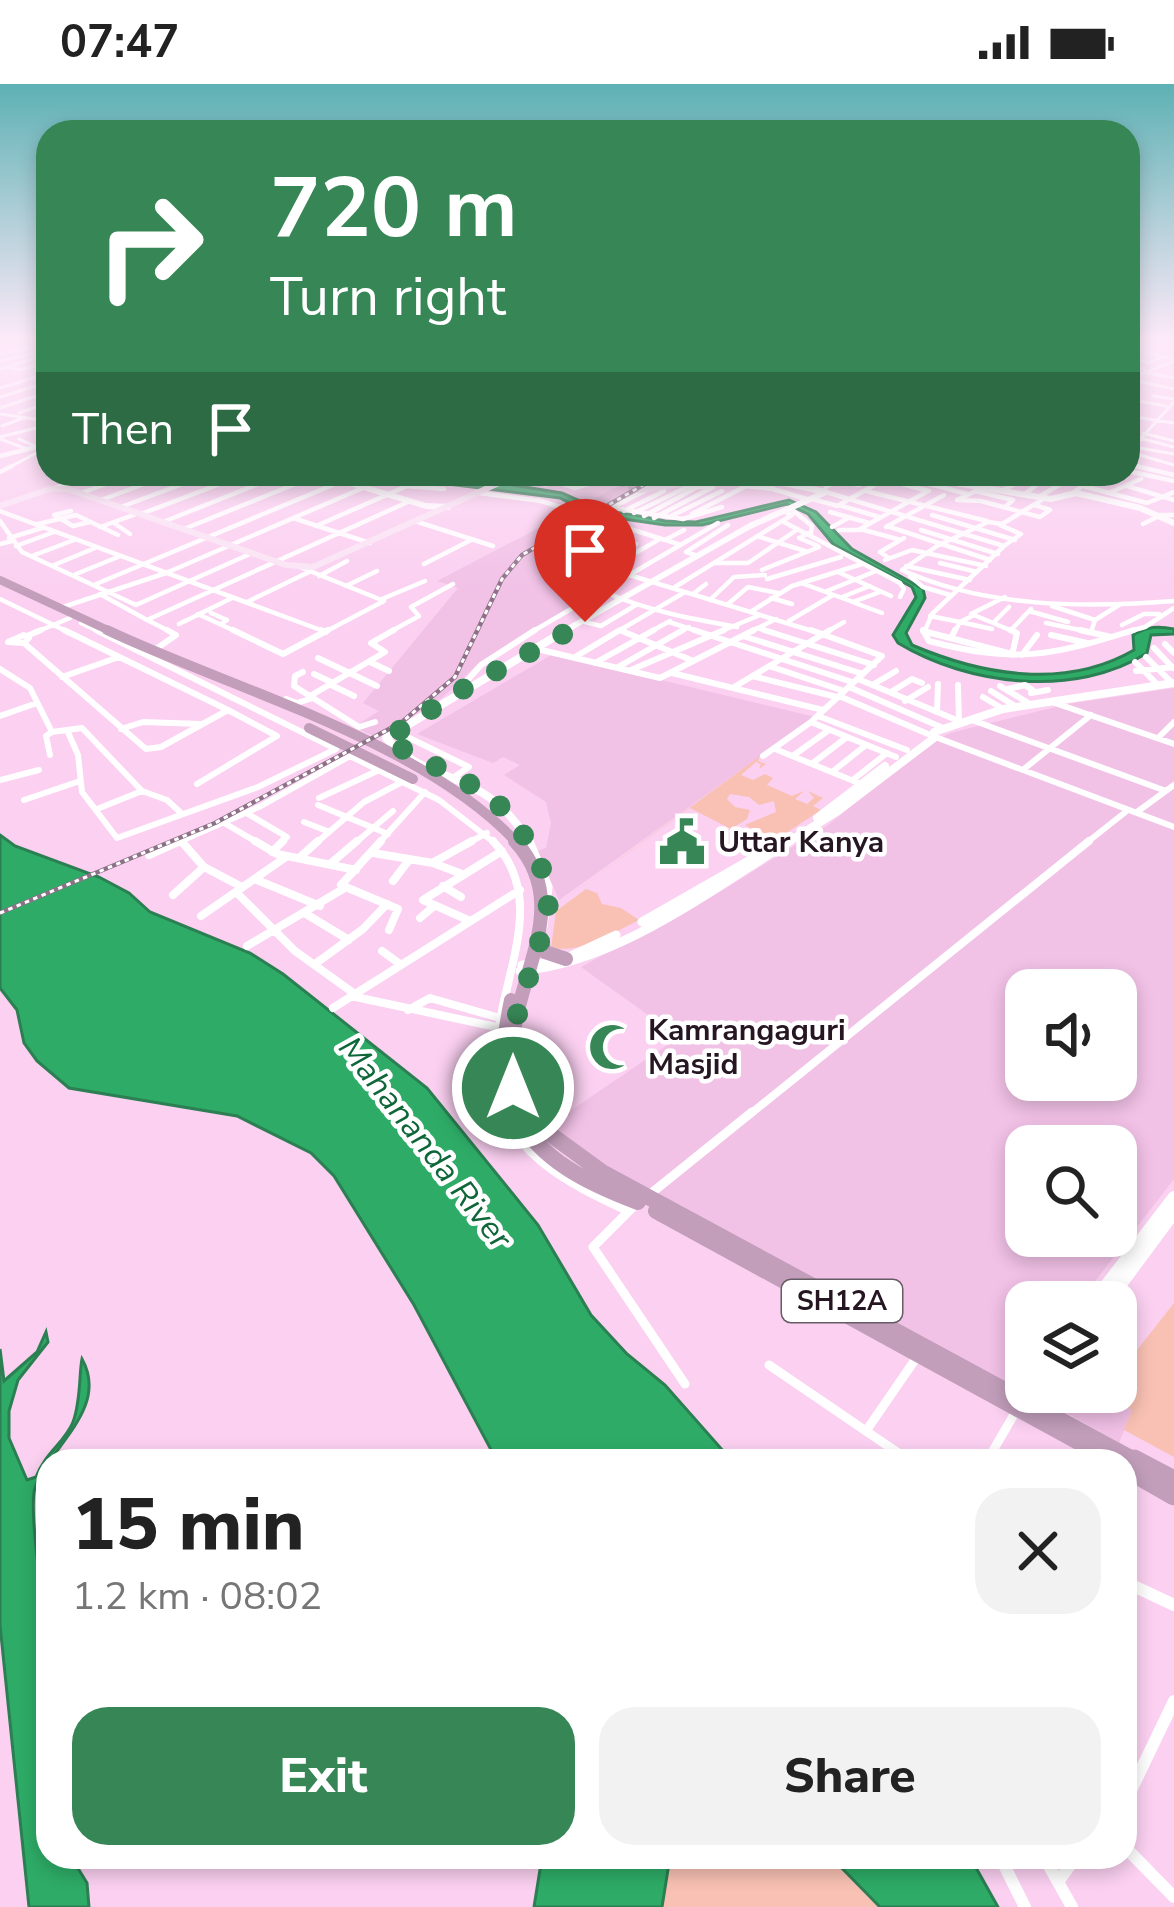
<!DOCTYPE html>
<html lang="en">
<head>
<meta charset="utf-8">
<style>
	body { margin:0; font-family:"Nunito Sans",sans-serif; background:#f2f2f2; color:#222; height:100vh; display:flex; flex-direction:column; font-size:45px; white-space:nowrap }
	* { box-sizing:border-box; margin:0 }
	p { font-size:39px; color:#767676 }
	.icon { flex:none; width:66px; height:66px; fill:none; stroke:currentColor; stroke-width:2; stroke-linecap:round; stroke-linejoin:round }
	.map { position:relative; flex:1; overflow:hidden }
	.side { position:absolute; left:36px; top:1365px; width:1101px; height:420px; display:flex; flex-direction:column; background:#fff; border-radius:36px; box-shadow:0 6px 18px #0003 }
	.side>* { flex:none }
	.guide { position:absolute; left:36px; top:36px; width:1104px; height:366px; border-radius:36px; box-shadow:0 6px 18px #0003; background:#378656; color:#fff; overflow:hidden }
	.fabs { position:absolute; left:1005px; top:885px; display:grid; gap:24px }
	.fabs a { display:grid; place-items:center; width:132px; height:132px; border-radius:24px; background:#fff; box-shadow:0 6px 18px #0003; font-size:60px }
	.pin { position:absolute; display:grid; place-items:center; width:102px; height:102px; color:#fff; margin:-123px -51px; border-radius:50% 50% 50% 0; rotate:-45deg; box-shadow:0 0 12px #0007 }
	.pin .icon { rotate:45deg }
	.me { position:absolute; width:132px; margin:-66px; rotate:0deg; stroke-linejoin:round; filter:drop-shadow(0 0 9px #0008) }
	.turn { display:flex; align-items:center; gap:42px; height:252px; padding:0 36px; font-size:54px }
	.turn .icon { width:156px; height:156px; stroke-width:2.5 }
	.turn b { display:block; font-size:84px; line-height:102px }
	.then { display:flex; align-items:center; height:114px; padding:0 36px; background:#0003; gap:24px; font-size:45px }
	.round { display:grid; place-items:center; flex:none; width:126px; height:126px; border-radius:36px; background:#f2f2f2 }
	.headline { display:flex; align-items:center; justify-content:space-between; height:204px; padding:0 36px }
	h1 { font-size:72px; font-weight:800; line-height:90px }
	.button { display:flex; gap:24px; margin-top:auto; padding:24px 36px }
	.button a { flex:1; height:138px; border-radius:36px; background:#378656; color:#fff; font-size:48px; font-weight:800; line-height:138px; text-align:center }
	.button a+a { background:#f2f2f2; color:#222 }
	.status { display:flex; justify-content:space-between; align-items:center; height:84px; padding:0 60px; background:#fff; direction:ltr }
	.status svg { height:33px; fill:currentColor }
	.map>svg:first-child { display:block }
</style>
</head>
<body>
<div class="status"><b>07:47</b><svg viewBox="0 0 49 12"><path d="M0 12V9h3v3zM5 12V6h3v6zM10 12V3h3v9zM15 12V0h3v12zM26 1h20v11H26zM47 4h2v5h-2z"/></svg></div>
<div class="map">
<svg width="1174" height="1823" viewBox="0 0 1174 1823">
	<rect width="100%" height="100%" fill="#fbd0f1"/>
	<path fill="#f1c1e6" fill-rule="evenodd" d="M629,390H796L782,396L719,391L649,402L563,446L613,462L595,474L622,482L580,507L590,513L480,578L443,613L378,654L354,643L379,627L363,619L458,504L437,497L634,394Z
		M553,570L815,633L559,816L538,767L546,764L551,739L546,718L504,691L520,681L503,673L493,679L417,650Z
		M1174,604V1095L1079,1218H1026V1286L1014,1302L590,1078L548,1042L679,953L581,883L718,809L828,741L926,662L950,649L1068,620ZM1026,906H1116V996H1026ZM1026,1062H1116V1152H1026Z
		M1059,1308H1097L1132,1326L1119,1359L1051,1320Z"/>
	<path fill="#f9c1b4" d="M760,672L758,677L766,680L759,685L761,680L756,678L741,691L753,696L765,690L773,694L767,701L792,712L804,707L795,715L807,720L814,714L808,707L823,714L813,722L821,726L774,757L745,741L776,728L774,717L759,721L749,713L730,710L727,715L735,723L750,726L747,735L731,745L690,724L557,821Z
		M586,805L597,809L602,820L621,824L639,836C609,851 583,869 551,864L556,827Z
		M1174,1219V1373L1124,1346L1132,1326L1097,1308H1116V1293Z
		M670,1773H831L880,1823H662Z"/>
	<path fill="#2eac67" stroke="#2b7f52" stroke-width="3" d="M421,390L453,398L507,400L562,409L594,423L665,437L696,438L789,416L816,428L852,465L923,505L925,514L906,549L912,561C982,591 1065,606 1134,566L1133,551C1147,542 1159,542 1174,545V550L1151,551L1147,569C1076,614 969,602 898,559L893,551L916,513L912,503L833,460L808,430L787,420L702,441H665L590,430L560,414L448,400Z
		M0,751L15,762L99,793L129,809L150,828L250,869L283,890L427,1004L538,1141L591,1231L627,1270L665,1301L732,1377H497L414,1221L334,1092L311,1069L237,1032L69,1004L37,977L24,959L17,926L0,904Z
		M46,1248L48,1258L18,1296L9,1327V1354L27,1396L36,1393C45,1369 65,1358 73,1338C81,1317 79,1289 82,1275C110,1325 48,1364 35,1404C28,1427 45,1531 48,1561C55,1630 48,1703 48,1773H71L87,1799L89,1823H29L0,1541V1265L4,1297L37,1268Z
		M542,1773H670L662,1823H534Z
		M831,1773H970L998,1823H880Z"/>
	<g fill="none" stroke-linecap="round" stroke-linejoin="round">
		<path stroke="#d0abc8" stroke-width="6" stroke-dasharray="6 3" stroke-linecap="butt" d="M611,396L641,406"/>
		<path stroke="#fff" stroke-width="3" d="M4,255L18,259
			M25,255L41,259
			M1128,264L1174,275
			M0,270L46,261
			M1134,275L1149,279L1163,273
			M0,277L35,269
			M1128,282L1145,285
			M6,283L21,286L48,278
			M0,285L48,270
			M1143,288L1174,294
			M1129,295L1174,277
			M1129,295L1174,305
			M0,304L48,289
			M1153,312L1174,315
			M0,313L48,298
			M1128,315L1166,322
			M0,324L48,308
			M19,329L48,319
			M0,330L48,337
			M1128,332L1174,339
			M2,342L23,334
			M1143,349L1174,357
			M0,353L48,341
			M1139,354L1174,363
			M0,355L27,365
			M19,355L37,363
			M1128,362L1174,370
			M1128,369L1174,318
			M1133,369L1174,381
			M1128,380L1148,385
			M6,385L48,363"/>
		<path stroke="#fff" stroke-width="4.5" d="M1136,382L1174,391
			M1128,387L1174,397
			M0,388L12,382
			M372,390L407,402L444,405
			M471,390L505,396
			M507,390L546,401
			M856,390H873
			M794,394L829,401
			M552,396L575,404L598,397L600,390
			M837,396L859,401
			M919,397L967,410
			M771,398L773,405L810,416
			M902,400L929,407
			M745,402L773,405
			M1083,402L1147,419L1174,408
			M1127,402L1174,416
			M826,403L847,390
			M52,405L95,390
			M1003,406L1023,396L1011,392
			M866,407L987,437
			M975,407L1013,416L1005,423
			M826,408L1004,462L932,530L924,549
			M1111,408L1141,395
			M81,409L134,390
			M479,409L541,417L678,460
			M1073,409L1097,390
			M1025,410L1050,390
			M1040,412L1068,396L1058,390
			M1045,414L1002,440L988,438L937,462L902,486C986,524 1084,524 1174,517
			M812,415L838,422
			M959,415L1011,390
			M101,416L171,390
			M957,416L981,417L1040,433L1050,426L1035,421
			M839,421L894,390
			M839,421L879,433
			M121,423L209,390
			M613,423L645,407
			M613,424L683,435L722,423
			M790,424L812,442L811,449
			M0,427L326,548
			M71,427L54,431L73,442L90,438
			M624,427L664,407
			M783,427L792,431L782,437L900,499L904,505L900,513
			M830,428L869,439
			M634,429L687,403H713
			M141,430L246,390
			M692,430L744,403L743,395
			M932,431L1015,456
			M1159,431H1174
			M644,432L699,402
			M669,433L722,407
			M293,434L370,459
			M654,434L713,403
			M604,436L541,472C566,481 584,499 607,509C649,527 692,535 737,543
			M0,437L22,468L136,521L252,469
			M163,438L283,390
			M418,438L493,462
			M114,439L130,450
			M38,440L76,431L118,451
			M1143,440L1159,432
			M1000,441L1021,450L1004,462
			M316,442L407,402
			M887,442L990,476
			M100,443L139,429
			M832,443L850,433
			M886,443L944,411
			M184,445L320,390
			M839,446H860
			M921,446L998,470
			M808,449L799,454L818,462
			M757,452L805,467
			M9,454L42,444
			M572,454L586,460L577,467L613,486L819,549
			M665,456L684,446
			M901,456L860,445L928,407
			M0,460L12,457
			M16,462L54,448
			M590,471L614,459L636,460
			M32,472L74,456
			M698,472L686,468L728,441
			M889,474L880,468L904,454
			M607,475L633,461
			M885,476L912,466L986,482
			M618,479L658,456
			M716,479H748L798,445
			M940,479L977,488
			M424,480L471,456
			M54,481L95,464
			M906,482L970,496
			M300,483L384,517L323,549
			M762,486L819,463
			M838,488L891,512
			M76,490L118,473
			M319,492L347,477
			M910,492L923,503L950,511
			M767,495L841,473
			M96,500L342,397
			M804,500L853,518L880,508
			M346,502L377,487
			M675,503L782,437
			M827,507L876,487
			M100,510L147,536L410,417
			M693,510L706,500
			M842,513L870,502
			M771,514L792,520
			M0,515L70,549
			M382,515L425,497
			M710,516L734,493L765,491
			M247,518L309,488
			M855,519L882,529
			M728,520L748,503L778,509
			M1052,522L1095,536L1091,548
			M60,524L166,489L365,403
			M752,527L792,502L862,480
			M1029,527L1068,538
			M211,529L227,536L221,540
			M198,530L239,549
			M971,530L1005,513
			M930,532L960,538L974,531L1017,549
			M147,536L173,549
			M1095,536L1119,521
			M789,537L833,511
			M995,537L1009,523
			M585,538L601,542L636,521
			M669,538L703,549
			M81,539L102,549
			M1046,539L1094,549
			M179,540L232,514
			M1122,541L1144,530H1159
			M757,544L774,549
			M1012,545L1031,525
			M622,547L627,549
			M923,547L932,549
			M34,549L70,534
			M388,549L419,532L411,523L453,500
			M530,549L718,439
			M615,549L685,508
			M648,549L670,537
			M678,549L689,543
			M717,549L760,531
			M748,549L776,535
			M825,549L844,538
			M954,549L960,538L992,545
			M1124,549L1145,543L1174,524"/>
		<path stroke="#fff" stroke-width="6" d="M233,546L283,570L328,546
			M321,546L326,548
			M694,546L852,598
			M764,546L874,581
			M923,546L929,557C1015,580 1051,572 1134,546
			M1010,546L1017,549L1012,571
			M1080,546L1111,553
			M622,547L691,576
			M923,547L1008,569
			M24,551L29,554L24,559L8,558Z
			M1051,551L1087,559
			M27,552L41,546
			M743,552L863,590
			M951,554L955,546
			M24,559L146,665L161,663L228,626L64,546
			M1165,560L1174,569
			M1154,564L1173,584
			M156,565L176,551L167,546
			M537,565L660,594L754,546
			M1022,571L1037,551
			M575,573L620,546
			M1146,573L1173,600
			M318,574L377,602
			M370,578L389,587
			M1135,578L1158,601
			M595,579L654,546
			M618,583L683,546
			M772,583L844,607
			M0,585L30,604L52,648L82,644L142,707L97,725
			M631,586L724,546
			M1136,587L1174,583
			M303,588L295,592L294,602L359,643L375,638
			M672,589L823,626
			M314,590L331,598
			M752,592L837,613
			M62,593L119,573
			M858,595L959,637L958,601
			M874,600L896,587
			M331,601L354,612
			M1000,602L1030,620
			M734,603L830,546
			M849,603L943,644
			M1008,605L1025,601L1035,608
			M991,607L1015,622
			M457,608L481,581L535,546
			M891,608L912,595L922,599
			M1031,609L1048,606
			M310,612L385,568L371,559L394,546
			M839,612L928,650
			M983,613L1003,625
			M286,615L297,619L313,614
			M905,617L928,603
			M1055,619L1174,660
			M937,628L938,600
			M0,632L37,619
			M818,632L907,666
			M972,636L1166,707
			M811,638L896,673
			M121,645L143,638L201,640
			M67,646L78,671L82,708L117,754L258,703L336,665L96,546
			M395,647L469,683L454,693
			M938,654L1174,743
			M1158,654L1174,638
			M775,665L861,700
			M50,671L46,652L52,648
			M794,671L829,646
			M763,672L811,638L882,572L811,546
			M813,679L847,653
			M1024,685L1091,631
			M832,688L866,661
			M854,695L887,669
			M0,696L39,686
			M197,700L277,652L228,626
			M142,707L167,716L181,729
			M319,714L377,687
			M24,716L80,697
			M318,721L388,750
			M1137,728L1174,701
			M248,730L287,753L280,760
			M304,738L327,747
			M226,740L260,760
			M174,760L261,722L350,672L439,716L496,760
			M315,760L364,718L402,698
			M354,760L393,727
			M378,760L425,708
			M466,760L487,749
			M1085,760L1128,726"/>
		<path stroke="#fff" stroke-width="8" d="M255,757L277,770L356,786
			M381,757L341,801L398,825L389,846
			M493,757C551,818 498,896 497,967
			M182,758L204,783L242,803
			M272,768L283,757
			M373,769L433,779L462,790
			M149,771L180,757
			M299,774L318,757
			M434,778L472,757
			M330,780L357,757
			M257,796L320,822
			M393,797L409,776
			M443,802L461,813
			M237,809L295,867L352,908
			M173,811L204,783
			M306,830L349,856
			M201,832L286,773
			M420,834L433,823
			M468,836L423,816L502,767
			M247,862L343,805
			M382,867L400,880
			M315,880L363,845L387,820
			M351,912L501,944
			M333,924L520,806
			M408,926L430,914L500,934
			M508,1031L513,1029
			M749,1031L1089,757"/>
		<path stroke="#fff" stroke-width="9" d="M513,1029L505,1032C531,1083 579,1103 628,1127
			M649,1111L752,1028
			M636,1120L593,1163L685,1300
			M769,1281L910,1377
			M866,1347L919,1270
			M987,1377L1016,1327"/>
		<path stroke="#fff" stroke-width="12" d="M1125,1498L1174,1521
			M1125,1719L1174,1617
			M1125,1763L1174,1813
			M1000,1773L1025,1823
			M1044,1773L1072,1823
			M1058,1798L1076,1773"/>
		<path stroke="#fff" stroke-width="4.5" d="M0,372L48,360"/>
		<path stroke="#fff" stroke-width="6" d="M320,390L426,422L448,423
			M901,390L1051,415L1076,409L1140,424L1174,439
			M779,398L826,408
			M561,549L750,442L826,408"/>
		<path stroke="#fff" stroke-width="8" d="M934,648L1003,625L1174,599
			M817,734L885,682
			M530,760C485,682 431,704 386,654L566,546
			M785,760L838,727L934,654"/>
		<path stroke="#fff" stroke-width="9" d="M529,757L548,803L543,843
			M642,838L773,763
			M522,881L558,878L616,851
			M520,887C617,878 708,808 790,757"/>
		<path stroke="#fff" stroke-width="12" d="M1093,1218L1174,1113
			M1108,1218L1174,1129"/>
		<path stroke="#fae5f5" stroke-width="6" d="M605,390L611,396
			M641,406L723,393L779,398L801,390
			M0,422L50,405H68L286,481L313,483L519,390"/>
		<path stroke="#c29ebb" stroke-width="8" d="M0,496L114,549"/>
		<path stroke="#c29ebb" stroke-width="10" d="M107,546C234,606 424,657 518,760
			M309,644L413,695"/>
		<path stroke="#c29ebb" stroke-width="14" d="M515,757C593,842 466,935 533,1031
			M540,852L545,868L566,875
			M511,916C503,955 496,994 516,1031"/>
		<path stroke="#c29ebb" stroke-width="16" d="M514,1028C541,1077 588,1099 638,1118
			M531,1028L543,1045L602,1088L1140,1379
			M656,1127L1113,1377"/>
		<path stroke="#c29ebb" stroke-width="21" d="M1134,1376L1174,1397
			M1125,1383L1174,1411"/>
		<defs>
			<path id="rail" d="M0,829L215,739L402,638L455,593L502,495L522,471L662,390"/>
		</defs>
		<use href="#rail" stroke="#8d7187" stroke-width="4.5"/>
		<use href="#rail" stroke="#fff" stroke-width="3" stroke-dasharray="4.5" stroke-linecap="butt"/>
	</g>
	<linearGradient id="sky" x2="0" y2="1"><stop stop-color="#5db1b4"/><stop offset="0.5" stop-color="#fdeaf9"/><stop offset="1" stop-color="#fdeaf9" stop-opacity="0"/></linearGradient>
	<rect width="1174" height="510" fill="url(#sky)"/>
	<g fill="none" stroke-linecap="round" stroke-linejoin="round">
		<path stroke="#378656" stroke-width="21" stroke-dasharray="0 37.8" d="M513,1004L508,982L512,948L549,827L543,787L517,739L487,709L385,656L458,608L585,538"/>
	</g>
	<defs>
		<symbol id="civic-bare" viewBox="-9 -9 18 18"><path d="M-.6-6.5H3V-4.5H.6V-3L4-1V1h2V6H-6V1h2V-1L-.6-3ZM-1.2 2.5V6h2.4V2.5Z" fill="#378656" stroke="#fff" stroke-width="2.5" paint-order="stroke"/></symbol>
		<symbol id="mosque-bare" viewBox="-9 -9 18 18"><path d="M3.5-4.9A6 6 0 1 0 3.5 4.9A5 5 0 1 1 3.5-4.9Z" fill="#378656" stroke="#fff" stroke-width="2.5" paint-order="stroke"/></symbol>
	</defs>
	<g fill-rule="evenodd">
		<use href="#civic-bare" x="649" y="725" width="66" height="66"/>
		<use href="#mosque-bare" x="579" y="930" width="66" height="66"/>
	</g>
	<g text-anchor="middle" stroke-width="9" stroke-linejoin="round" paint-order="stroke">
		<rect fill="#fff" stroke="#665c64" stroke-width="3" x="782" y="1196" width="120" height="42" rx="9"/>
		<g font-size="27" font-weight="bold" fill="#251622">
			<text x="842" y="1226">SH12A</text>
		</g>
		<g font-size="30" font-weight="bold" fill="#251622" stroke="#fff" text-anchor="start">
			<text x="718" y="768">Uttar Kanya</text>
			<text x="648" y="956">Kamrangaguri<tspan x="648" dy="34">Masjid</tspan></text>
		</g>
		<g font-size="33" font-style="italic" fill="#0e6639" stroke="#fff">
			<text transform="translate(426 1058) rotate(52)" y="12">Mahananda River</text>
		</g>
	</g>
</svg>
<div class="fabs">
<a><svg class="icon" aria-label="sound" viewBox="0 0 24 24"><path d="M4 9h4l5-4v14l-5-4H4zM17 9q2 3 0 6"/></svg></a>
<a><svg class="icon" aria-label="search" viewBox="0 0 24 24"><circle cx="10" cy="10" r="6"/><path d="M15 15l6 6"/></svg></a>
<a><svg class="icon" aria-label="layers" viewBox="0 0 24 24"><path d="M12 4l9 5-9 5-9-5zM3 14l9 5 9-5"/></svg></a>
</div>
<div class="pin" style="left:585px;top:538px;background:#d93025"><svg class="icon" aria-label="arrive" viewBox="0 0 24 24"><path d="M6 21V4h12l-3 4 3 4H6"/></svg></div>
<svg class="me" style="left:513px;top:1004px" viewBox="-20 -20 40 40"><circle r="17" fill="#378656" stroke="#fff" stroke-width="3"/><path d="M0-11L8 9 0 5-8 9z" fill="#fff"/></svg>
<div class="guide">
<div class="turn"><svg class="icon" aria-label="right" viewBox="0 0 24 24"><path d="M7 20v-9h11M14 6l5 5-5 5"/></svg><div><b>720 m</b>Turn right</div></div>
<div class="then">Then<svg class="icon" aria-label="arrive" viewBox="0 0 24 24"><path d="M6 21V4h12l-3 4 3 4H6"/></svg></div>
</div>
<section class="side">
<div class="headline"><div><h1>15 min</h1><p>1.2 km · 08:02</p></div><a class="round"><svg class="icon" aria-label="close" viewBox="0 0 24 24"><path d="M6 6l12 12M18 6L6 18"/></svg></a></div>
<div class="button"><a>Exit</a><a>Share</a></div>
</section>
</div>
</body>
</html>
